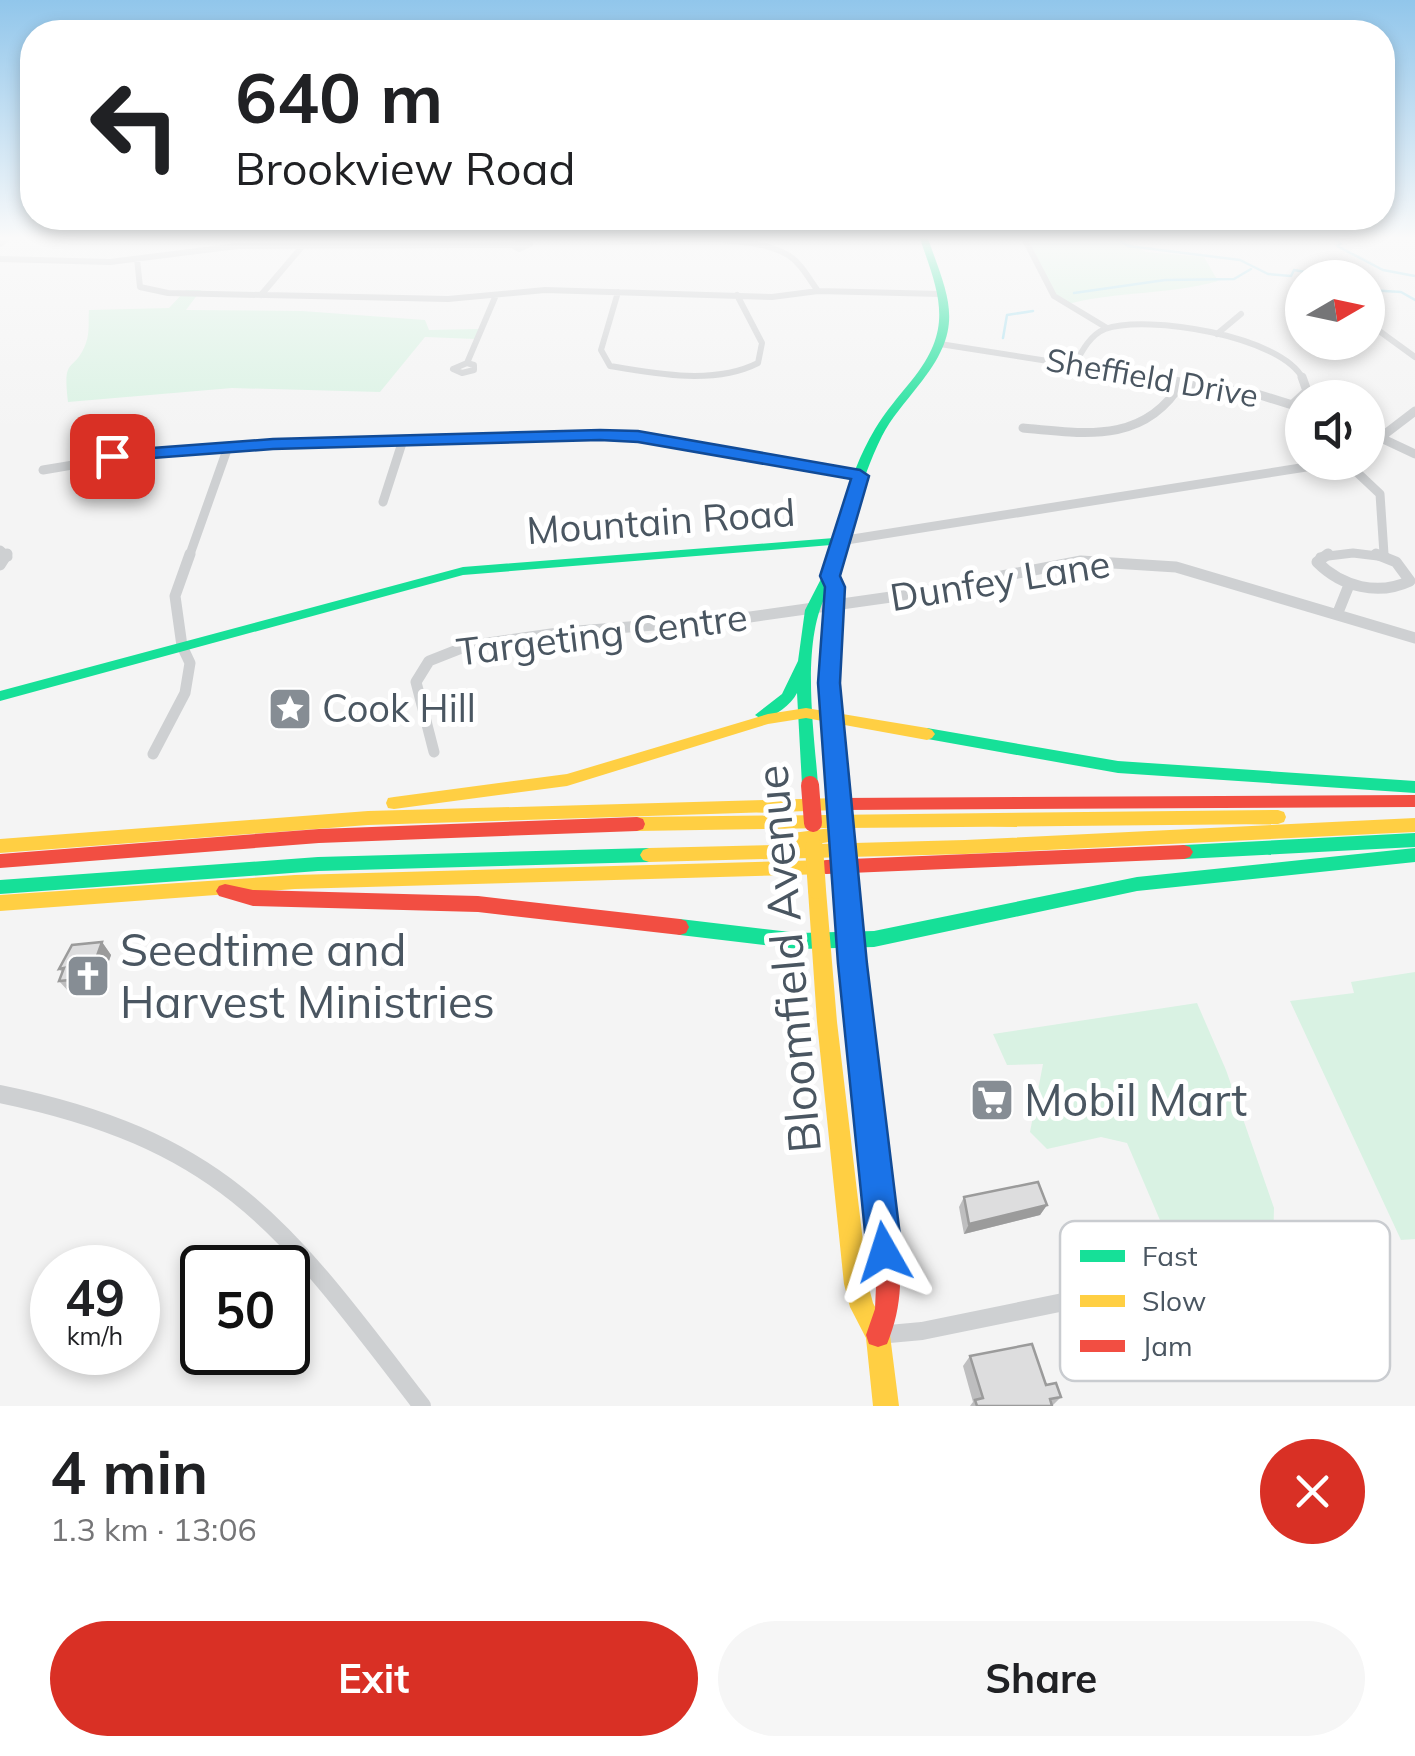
<!DOCTYPE html>
<html lang="en">
<head>
<meta charset="utf-8">
<style>
	body { margin:0; font-family:Mulish,sans-serif; background:#f6f6f6; color:#202124; height:100vh; display:flex; flex-direction:column; font-size:38px; white-space:nowrap }
	* { box-sizing:border-box; margin:0 }
	p { font-size:32px; color:#757577 }
	.icon { flex:none; width:55px; height:55px; fill:none; stroke:currentColor; stroke-width:2; stroke-linecap:round; stroke-linejoin:round }
	.map { position:relative; height:1406px; overflow:hidden }
	.details { display:flex; flex-direction:column; background:#fff; flex:1 }
	.details>* { flex:none }
	.hud { position:absolute; left:20px; top:20px; width:1375px; height:210px; border-radius:40px; box-shadow:0 5px 15px #0003; background:#fff; color:#202124; overflow:hidden }
	.needle { width:65px; rotate:81deg }
	.buttons { position:absolute; left:1285px; top:260px; display:grid; gap:20px }
	.buttons a { display:grid; place-items:center; width:100px; height:100px; border-radius:50%; background:#fff; box-shadow:0 5px 15px #0003; font-size:50px }
	.speed { position:absolute; left:30px; top:1245px; display:flex; gap:20px; font-size:50px; font-weight:700; text-align:center }
	.speed>* { display:grid; place-content:center; width:130px; height:130px; border-radius:50%; background:#fff; box-shadow:0 5px 15px #0003; line-height:1 }
	.speed small { font-size:25px; font-weight:400 }
	.speed .limit { border:5px solid #111; border-radius:15px; background:#fff; color:#111 }
	.pin { position:absolute; display:grid; place-items:center; width:85px; height:85px; color:#fff; margin:-42px; border-radius:20px; box-shadow:0 5px 15px #0006 }
	.me { position:absolute; width:110px; margin:-55px; rotate:354deg; stroke-linejoin:round; filter:drop-shadow(0 0 8px #0008) }
	.turn { display:flex; align-items:center; gap:35px; height:210px; padding:0 50px; font-size:45px }
	.turn .icon { width:130px; height:130px; stroke-width:2.5 }
	.turn b { display:block; font-size:70px; line-height:85px }
	.round { display:grid; place-items:center; flex:none; width:105px; height:105px; border-radius:52px; background:#f6f6f6 }
	.head { display:flex; align-items:center; justify-content:space-between; height:170px; padding:0 50px }
	h1 { font-size:60px; font-weight:700; line-height:75px }
	.cta { display:flex; gap:20px; margin-top:auto; padding:20px 50px }
	.cta a { flex:1; height:115px; border-radius:60px; background:#d93025; color:#fff; font-size:40px; font-weight:700; line-height:115px; text-align:center }
	.cta a+a { background:#f6f6f6; color:#202124 }
	.map>svg:first-child { display:block }
</style>
</head>
<body>
<div class="map">
<svg width="1415" height="1406" viewBox="0 0 1415 1406">
	<rect width="100%" height="100%" fill="#f4f4f4"/>
	<path fill="#d9f2e3" d="M1027,236H1116L1146,252L1204,257L1218,281C1168,295 1117,291 1068,304L1052,291Z
		M186,290H201L186,310L302,311L425,320L429,330L479,329L475,339L425,337L380,392L232,388L68,402C62,353 74,375 86,343C90,332 88,321 89,310L169,308Z
		M1415,972V1239L1401,1240L1290,1001L1354,993L1351,982Z
		M1197,1003L1226,1070L1274,1208L1273,1248L1180,1267L1127,1143L1101,1137L1047,1149L1030,1132L1043,1064L1007,1065L993,1034Z"/>
	<g fill="none" stroke-linecap="round" stroke-linejoin="round">
		<path stroke="#aee2f0" stroke-width="2.5" d="M1113,236L1128,246L1240,260L1268,274L1291,276L1294,270L1341,278
			M1337,236L1335,239L1341,244L1337,246L1383,270L1415,276
			M1368,290L1401,292L1415,300
			M1074,293L1165,280L1234,279L1251,269
			M1003,338L1007,315L1033,311"/>
		<path stroke="#ced0d2" stroke-width="6" d="M1023,236L1054,296L1107,328
			M623,241C668,241 748,232 788,255C801,263 809,279 818,291
			M522,242L530,244L519,249L512,245Z
			M0,244L11,236
			M0,259L110,262L237,246L512,245
			M137,259L140,287L168,293L448,299L545,290L772,297L818,291L941,294
			M618,292L601,350L610,366C656,374 715,385 758,363L762,343L737,295
			M261,295L300,249
			M1371,325L1415,357
			M1217,334L1241,314
			M940,344L1163,379
			M467,363L496,295
			M467,363L474,365V370L462,373L453,369Z
			M1075,364C1082,351 1090,335 1105,329C1147,314 1282,336 1303,379"/>
		<path stroke="#ced0d2" stroke-width="9" d="M1148,377L1257,394L1302,408
			M1293,404L1307,391L1302,377
			M1023,428C1086,434 1145,444 1182,382
			M1381,438L1415,454
			M1368,447L1415,411
			M1346,462L1380,494L1384,554
			M43,470C228,438 413,439 600,435L638,436L861,476
			M383,502L403,440
			M840,541L1338,462
			M0,550L8,557
			M189,557L228,447
			M1320,557L1353,553L1386,557"/>
		<path stroke="#ced0d2" stroke-width="11" d="M1328,554L1317,562C1342,587 1378,596 1410,581L1396,562L1376,554
			M0,565L7,554
			M1337,615L1349,585
			M434,752L416,682L429,661L467,646L565,632L743,618L891,597L1081,561L1176,567L1415,638
			M153,754L185,693L190,663L182,646L175,596L190,554"/>
		<path stroke="#ced0d2" stroke-width="18" d="M0,1094C229,1141 288,1232 422,1406
			M878,1335L922,1331L1303,1253L1319,1257"/>
		<path fill="#16e098" fill-rule="evenodd" d="M919,236H927C950,301 966,327 918,386C905,403 891,418 882,436C860,480 849,529 836,575L842,587L836,668L846,798L844,802H832L830,798L822,668L828,591C800,641 814,729 818,785L816,789H804L802,785L797,693C791,705 775,716 763,720L755,715L782,694L798,661L805,610L823,575L831,545L463,575L0,701V691L463,567L834,538C844,501 855,462 875,429C885,412 899,396 912,380C955,327 939,294 919,236Z
			M927,728L1118,761L1415,781V793L1118,773L922,738L919,734L922,730Z
			M1415,833V847L1184,859L1178,857L1175,852L1178,847L1184,845Z
			M649,848L655,850L658,855L655,860L649,862L318,871L0,894V880L318,857Z
			M1415,848V862L1137,891L874,947L799,949L680,935L674,933L671,927L674,921L680,919L799,933L874,931L1137,877Z"/>
		<path fill="#ffcf43" fill-rule="evenodd" d="M806,708L927,728L932,730L935,734L932,738L927,740L806,718L768,724L567,786L394,809L388,808L386,803L388,798L394,797L567,774L768,714Z
			M838,798L844,799L846,804L844,809L838,810L368,825L0,853V839L368,811Z
			M1278,810L1284,812L1286,817L1284,822L1278,824L844,828L849,834L847,839L817,844L965,840L1415,818V832L965,854L649,862L643,860L640,855L643,850L649,848L778,845L776,841L779,836L785,834L831,828L637,831L631,829L629,824L631,819L637,817Z
			M826,860L832,862L835,867L832,872L826,874L295,889L0,911V895L295,875Z
			M817,883L823,885L826,890L837,1022L868,1284L873,1303L890,1335L899,1406H873L866,1338L850,1307L844,1284L817,1022L808,890L811,885Z"/>
		<path fill="#f24e42" fill-rule="evenodd" d="M1415,795V807L838,810L832,809L830,804L832,799L838,798Z
			M637,817L643,819L645,824L643,829L637,831L319,843L0,868V854L319,829Z
			M1184,845L1190,847L1193,852L1190,857L1184,859L826,874L820,872L817,867L820,862L826,860Z
			M846,883L852,885L855,890L900,1286C899,1307 895,1324 887,1344L878,1347L869,1344L866,1335L875,1309L876,1286L837,890L840,885Z
			M225,884L253,890L478,896L680,919L686,921L689,927L686,933L680,935L478,912L253,906L219,896L216,891L219,886Z"/>
		<path stroke="#16e098" stroke-width="18" d="M838,798L840,823"/>
		<path stroke="#ffcf43" stroke-width="18" d="M842,846L846,890
			M814,847L817,890"/>
		<path stroke="#f24e42" stroke-width="18" d="M810,785L813,823"/>
	</g>
	<path fill="#bebebf" d="M102,942L111,955L99,990L95,996L79,997L75,993H70L59,981L62,972L59,969Z
		M964,1197L1047,1205L1040,1215L964,1234L959,1207Z
		M970,1356L1046,1385L1061,1397L1052,1406H970L973,1402L963,1366Z"/>
	<path fill="#9b9b9b" d="M102,942L111,955L99,990L95,996L84,984Z
		M1047,1205L1040,1215L964,1234L969,1224Z"/>
	<path fill="#ddddde" stroke="#9b9b9b" stroke-width="2.5" d="M102,942L89,978L84,984L68,985L70,980L59,981L64,968L59,969L72,945Z
		M1038,1182L1047,1205L969,1224L964,1197Z
		M1032,1344L1046,1385L1056,1383L1061,1397L1050,1399L1052,1406H977L975,1400L983,1398L970,1356Z"/>
	<linearGradient id="sky" x2="0" y2="1"><stop stop-color="#91c6eb"/><stop offset="0.55" stop-color="#fafafa"/><stop offset="1" stop-color="#fafafa" stop-opacity="0"/></linearGradient>
	<rect width="1415" height="433" fill="url(#sky)"/>
	<path fill="#1a73e8" stroke="#114b97" stroke-width="2.5" d="M600,430L638,431L860,470L869,476L840,576L845,587L840,683L867,964L902,1252L897,1265L884,1270L872,1265L867,1252L838,964L818,683L825,587L820,576L851,479L638,442L600,440L273,449L112,461L103,456L112,451L273,439Z"/>
	<defs>
		<symbol id="sight-square" viewBox="-11 -11 22 22"><rect x="-9" y="-9" width="18" height="18" rx="4" fill="#868d94" stroke="#fff"/><path d="M0-6L1.8-2.2L6-1.7L2.9 1.2L3.7 5.4L0 3.3L-3.7 5.4L-2.9 1.2L-6-1.7L-1.8-2.2Z" fill="#fff"/></symbol>
		<symbol id="church-square" viewBox="-11 -11 22 22"><rect x="-9" y="-9" width="18" height="18" rx="4" fill="#868d94" stroke="#fff"/><path d="M-1.2-6h2.4v3.5h3.3v2.4h-3.3V6h-2.4V-.1h-3.3v-2.4h3.3Z" fill="#fff"/></symbol>
		<symbol id="supermarket-square" viewBox="-11 -11 22 22"><rect x="-9" y="-9" width="18" height="18" rx="4" fill="#868d94" stroke="#fff"/><path d="M-6-5.5h2.5l.6 2H6L4.5 2H-2.5L-4.4-4H-6ZM-1.5 3.2a1.3 1.3 0 1 0 .1 0ZM3 3.2a1.3 1.3 0 1 0 .1 0Z" fill="#fff"/></symbol>
	</defs>
	<g fill-rule="evenodd">
		<use href="#sight-square" x="265" y="684" width="50" height="50"/>
		<use href="#church-square" x="63" y="951" width="50" height="50"/>
		<use href="#supermarket-square" x="967" y="1075" width="50" height="50"/>
	</g>
	<g text-anchor="middle" stroke-width="10" stroke-linejoin="round" paint-order="stroke">
		<g font-size="32" fill="#4a5661" stroke="#fff">
			<text transform="translate(1152 378) rotate(10)" y="11">Sheffield Drive</text>
		</g>
		<g font-size="38" fill="#4a5661" stroke="#fff">
			<text transform="translate(661 522) rotate(-4)" y="13">Mountain Road</text>
			<text transform="translate(1000 581) rotate(-9)" y="13">Dunfey Lane</text>
			<text transform="translate(602 635) rotate(-7)" y="13">Targeting Centre</text>
		</g>
		<g font-size="38" fill="#4a5661" stroke="#fff" text-anchor="start">
			<text x="322" y="722">Cook Hill</text>
		</g>
		<g font-size="45" fill="#4a5661" stroke="#fff" text-anchor="start">
			<text x="120" y="966">Seedtime and<tspan x="120" dy="52">Harvest Ministries</tspan></text>
			<text x="1024" y="1116">Mobil Mart</text>
		</g>
		<g font-size="45" fill="#4a5661" stroke="#fff">
			<text transform="translate(788 959) rotate(-95)" y="16">Bloomfield Avenue</text>
		</g>
	</g>
	<rect x="1060" y="1221" width="330" height="160" rx="15" fill="#fff" stroke="#c9ccd0" stroke-width="2.5"/>
	<rect x="1080" y="1250" width="45" height="12" fill="#16e098"/>
	<rect x="1080" y="1295" width="45" height="12" fill="#ffcf43"/>
	<rect x="1080" y="1340" width="45" height="12" fill="#f24e42"/>
	<g font-size="28" fill="#4a5661">
		<text x="1142" y="1266">Fast</text>
		<text x="1142" y="1311">Slow</text>
		<text x="1142" y="1356">Jam</text>
	</g>
</svg>
<div class="buttons">
<a><svg class="needle" viewBox="-14 -14 28 28"><path d="M0-13l5 13h-10z" fill="#e53935"/><path d="M0 13l5-13h-10z" fill="#757577"/></svg></a>
<a><svg class="icon" aria-label="sound" viewBox="0 0 24 24"><path d="M4 9h4l5-4v14l-5-4H4zM17 9q2 3 0 6"/></svg></a>
</div>
<div class="speed"><div>49<small>km/h</small></div><div class="limit">50</div></div>
<div class="pin" style="left:112px;top:456px;background:#d93025"><svg class="icon" aria-label="arrive" viewBox="0 0 24 24"><path d="M6 21V4h12l-3 4 3 4H6"/></svg></div>
<svg class="me" style="left:884px;top:1252px" viewBox="-20 -20 40 40"><path d="M0-17L14 15 0 8-14 15z" fill="#1a73e8" stroke="#fff" stroke-width="4"/></svg>
<div class="hud">
<div class="turn"><svg class="icon" aria-label="left" viewBox="0 0 24 24"><path d="M17 20v-9H6M10 6l-5 5 5 5"/></svg><div><b>640 m</b>Brookview Road</div></div>
</div>
</div>
<section class="details">
<div class="head"><div><h1>4 min</h1><p>1.3 km · 13:06</p></div><a class="round" style="background:#d93025;color:#fff"><svg class="icon" aria-label="close" viewBox="0 0 24 24"><path d="M6 6l12 12M18 6L6 18"/></svg></a></div>
<div class="cta"><a>Exit</a><a>Share</a></div>
</section>
</body>
</html>
